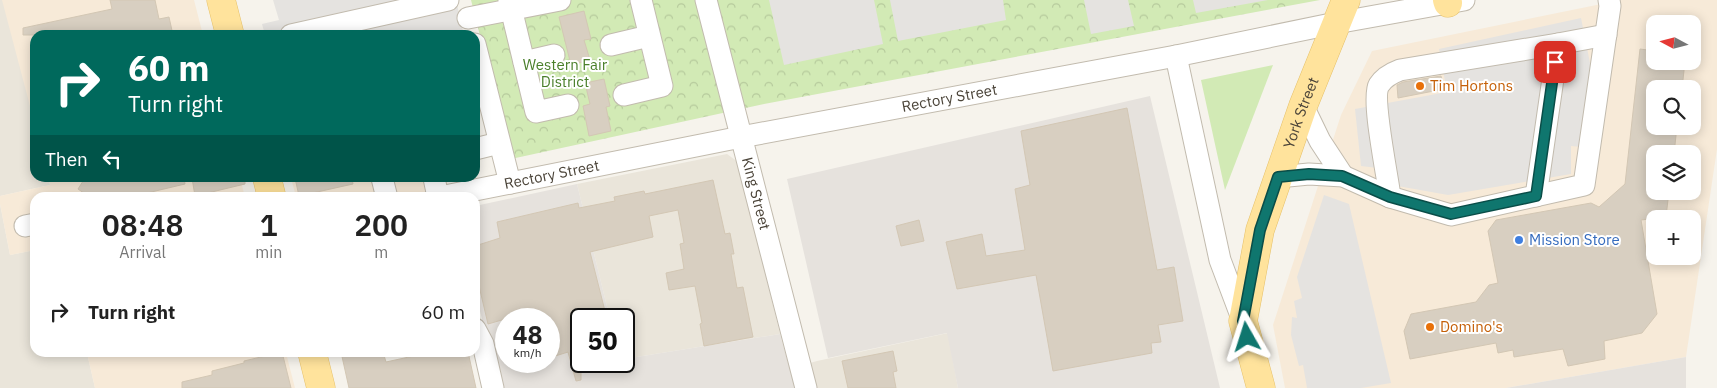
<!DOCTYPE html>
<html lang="en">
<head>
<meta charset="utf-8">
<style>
	body { margin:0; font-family:"IBM Plex Sans",sans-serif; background:#f6f6f6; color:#222; height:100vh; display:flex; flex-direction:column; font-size:19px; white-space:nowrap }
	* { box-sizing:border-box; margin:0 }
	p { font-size:16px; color:#767676 }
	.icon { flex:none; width:28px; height:28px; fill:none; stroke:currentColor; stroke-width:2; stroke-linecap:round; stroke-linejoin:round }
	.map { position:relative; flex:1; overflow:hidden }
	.sheet { position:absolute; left:30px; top:192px; width:450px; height:165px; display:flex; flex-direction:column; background:#fff; border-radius:15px; box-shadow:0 2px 12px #0003 }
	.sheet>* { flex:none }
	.banner { position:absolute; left:30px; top:30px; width:450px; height:152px; border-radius:15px; box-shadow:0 2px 12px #0003; background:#00695c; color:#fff; overflow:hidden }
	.needle { width:32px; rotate:277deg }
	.fabs { position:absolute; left:1646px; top:15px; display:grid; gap:10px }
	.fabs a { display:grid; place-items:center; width:55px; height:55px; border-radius:10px; background:#fff; box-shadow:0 2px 12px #0003; font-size:25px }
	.speed { position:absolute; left:495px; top:308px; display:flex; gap:10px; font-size:25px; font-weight:700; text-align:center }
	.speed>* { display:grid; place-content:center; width:65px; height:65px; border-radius:50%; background:#fff; box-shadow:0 2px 12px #0003; line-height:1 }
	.speed small { font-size:12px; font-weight:400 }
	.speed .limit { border:2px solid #111; border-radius:8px; background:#fff; color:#111 }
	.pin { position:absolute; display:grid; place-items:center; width:42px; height:42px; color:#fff; margin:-21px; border-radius:10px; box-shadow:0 2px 8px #0006 }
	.me { position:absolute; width:55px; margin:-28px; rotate:354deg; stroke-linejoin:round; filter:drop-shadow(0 0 4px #0008) }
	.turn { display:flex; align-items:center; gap:18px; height:105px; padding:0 15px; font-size:22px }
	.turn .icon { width:65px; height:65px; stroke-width:2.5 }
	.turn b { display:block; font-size:35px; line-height:42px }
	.then { display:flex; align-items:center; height:48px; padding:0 15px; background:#0003; gap:10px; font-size:19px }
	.eta { display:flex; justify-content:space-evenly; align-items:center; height:85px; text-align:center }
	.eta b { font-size:30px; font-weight:600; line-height:35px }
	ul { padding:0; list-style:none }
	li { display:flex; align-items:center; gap:15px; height:70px; padding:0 15px }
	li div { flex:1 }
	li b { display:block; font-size:19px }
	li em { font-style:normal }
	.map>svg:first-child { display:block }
</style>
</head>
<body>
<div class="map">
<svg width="1717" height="388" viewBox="0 0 1717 388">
	<defs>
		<pattern id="park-crowns" width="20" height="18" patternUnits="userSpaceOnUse" patternTransform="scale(1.25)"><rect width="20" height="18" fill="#d2eab5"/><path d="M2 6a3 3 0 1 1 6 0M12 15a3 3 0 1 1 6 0" fill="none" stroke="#b6ca9c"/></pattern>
	</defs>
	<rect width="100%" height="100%" fill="#f6f3ec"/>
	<path fill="#eae5da" d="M0,0H4L35,120V178H49L50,185L0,196Z
		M727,154L738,162L780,334L624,359V319H610L577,184Z
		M0,204L10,255L35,250V352L87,353L95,388H0Z
		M948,333L958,388H817L810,363L817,361Z"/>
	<path fill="#f7ead8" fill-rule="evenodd" d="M2,0H194L203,35H35V125Z
		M1621,0H1717V149L1686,357L1506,388H1285L1273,325L1341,115L1372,51ZM1655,24H1692V61H1655ZM1655,89H1692V126H1655ZM1655,154H1692V191H1655ZM1655,219H1692V256H1655Z
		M49,178H240L245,197L35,198V250L10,255L0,204V196L50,185Z
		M291,178H446L451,197H296Z
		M87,353H286L295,388H95Z"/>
	<path fill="#e6e2dd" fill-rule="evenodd" d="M1150,96L1220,388H958L947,333L828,358L787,179Z
		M577,184L610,319H581V361H624V359L780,334L795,388H500L475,292V206ZM506,319H549V361H506Z
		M1686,357V388H1506Z"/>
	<path fill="#d2eab5" d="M1273,65L1225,190L1201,80Z"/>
	<path fill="url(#park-crowns)" d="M471,0H1320L764,104L511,159Z"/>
	<path fill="#e5e3e0" d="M273,0H456L464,35H265L262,24L279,20Z
		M769,0H874L883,44L784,65Z
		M890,0H1003L1006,20L898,41Z
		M1084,0H1128L1134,26L1091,34Z
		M1193,0H1268L1196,13Z
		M1581,18L1591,68L1582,147L1571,146V174L1448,195L1392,185L1394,170L1361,166L1355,109L1447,92L1439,49Z
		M1324,195L1349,204L1391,383L1361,388H1307L1303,365L1299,366L1291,335L1292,317L1297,318L1294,301L1302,298L1297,277Z"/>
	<path fill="#d8cfc1" stroke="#d3c7b4" d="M110,0H155L159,19L169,17L173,35H23V28L112,9Z
		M584,11L591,39L584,40L590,60L571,65L559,17Z
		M1640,49L1655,51V61H1685L1682,89H1655V126H1677L1674,154H1655V191H1669L1666,217L1641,220L1657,314L1642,333L1604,341L1605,359L1568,366L1563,349L1514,357L1513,350L1498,353L1496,343L1410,359L1404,331L1411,314L1476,302L1489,285L1498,283L1488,231L1496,220L1591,203L1599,207L1625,184Z
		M1441,76L1444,89L1398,98L1397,85L1403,82Z
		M604,79L610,106L606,107L611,131L589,136L583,106L590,104L585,83Z
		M1127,108L1157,270L1174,267L1183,321L1158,325L1161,342L1151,343L1152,353L1053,371L1036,275L957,289L946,242L982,234L986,256L1025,250L1015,189L1030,185L1021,131Z
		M85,178H184L185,184L126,198H91L78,189Z
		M192,178H245V184L195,196Z
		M295,178H352L353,184L299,196Z
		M713,180L725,234L730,233L734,254H731L737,288L743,287L753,337L704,346L700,324L702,323L695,286L669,290L666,273L684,269L680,244L684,243L678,210L649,216L653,237L590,252L607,319H581V380L576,381L568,352L552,357L549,341V319H520L519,315L488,324L475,269V246L500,238L497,222L578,203L579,208L615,201L614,197L644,191L645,194Z
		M919,220L924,241L901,246L896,226Z
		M893,351L897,371L893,372L896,388H848L842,361Z
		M282,352L291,388H182V382L212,375V371L244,363V361Z
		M341,352H383L386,362L432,352H468L476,388H349Z"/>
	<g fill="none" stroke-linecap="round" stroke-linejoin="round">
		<defs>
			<g id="minor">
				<path d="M509,0L536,112L568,105"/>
				<path id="s1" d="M706,0L806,388"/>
				<path d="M468,18L560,0"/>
				<path d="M291,35L448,0"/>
				<path d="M475,44L510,183"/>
				<path d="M611,45L649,36"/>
				<path d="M1176,56L1220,260L1243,321"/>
				<path d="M524,62L554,55"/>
				<path d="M624,95L662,86L641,0"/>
				<path d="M1303,106L1320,141L1343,176"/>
				<path d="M475,149L499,143"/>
				<path d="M1278,177L1309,174L1343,176L1390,197L1451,215L1584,185L1610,6L1609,0"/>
				<path d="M382,178L387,198"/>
				<path d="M434,178L438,197"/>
				<path d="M1536,196L1558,44L1606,35"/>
				<path d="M1390,197C1388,178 1371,98 1379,85C1384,77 1392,73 1400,70L1558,44"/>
				<path id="s2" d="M435,198L741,137L1176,56L1336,23L1464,0"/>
				<path d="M25,226L35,224"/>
				<path d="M475,329L483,344L493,388"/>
			</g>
			<g id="major">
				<path d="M221,0L230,35"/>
				<path d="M1447,0L1448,3"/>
				<path d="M267,178L272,198"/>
				<path d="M312,352L321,388"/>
				<path id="s3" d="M1261,388L1243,321L1260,230L1303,106L1346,0"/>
			</g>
		</defs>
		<use href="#minor" stroke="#c2bbae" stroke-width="23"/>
		<use href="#major" stroke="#e6c16a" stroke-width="29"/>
		<use href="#minor" stroke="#fff" stroke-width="21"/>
		<use href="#major" stroke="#ffe39c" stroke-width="28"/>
	</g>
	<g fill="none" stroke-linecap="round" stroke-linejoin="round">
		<defs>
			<path id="route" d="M1247,337L1243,321L1260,230L1278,177L1309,174L1342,176L1390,197L1451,214L1536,196L1555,62"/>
		</defs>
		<use href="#route" stroke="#0a4d48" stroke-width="12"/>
		<use href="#route" stroke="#0f766e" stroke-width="9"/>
	</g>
	<g fill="#e8710a" stroke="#fff" stroke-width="2">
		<circle cx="1420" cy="86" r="5"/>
		<circle cx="1430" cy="327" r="5"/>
	</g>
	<circle fill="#3f7fe0" stroke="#fff" stroke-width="2" cx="1519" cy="240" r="5"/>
	<g text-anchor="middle" stroke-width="4" stroke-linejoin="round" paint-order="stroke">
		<g font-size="15" fill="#4a7f2a" stroke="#fff">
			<text x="565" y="70">Western Fair<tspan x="565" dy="17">District</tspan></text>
		</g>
		<g font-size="15" fill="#c56008" stroke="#fff" text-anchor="start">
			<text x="1430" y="91">Tim Hortons</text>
			<text x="1440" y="332">Domino's</text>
		</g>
		<g font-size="15" fill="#4b4439" stroke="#fff">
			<text dy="5" stroke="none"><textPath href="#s2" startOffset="524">Rectory Street</textPath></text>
			<text dy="5" stroke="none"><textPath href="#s3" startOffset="286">York Street</textPath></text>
			<text dy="5" stroke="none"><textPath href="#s2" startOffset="119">Rectory Street</textPath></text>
			<text dy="5" stroke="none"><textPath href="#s1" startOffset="200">King Street</textPath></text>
		</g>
		<g font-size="15" fill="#366cbe" stroke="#fff" text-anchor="start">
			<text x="1529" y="245">Mission Store</text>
		</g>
	</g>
</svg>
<div class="fabs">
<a><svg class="needle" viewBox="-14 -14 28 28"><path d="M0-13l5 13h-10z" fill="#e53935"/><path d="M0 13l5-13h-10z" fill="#767676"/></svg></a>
<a><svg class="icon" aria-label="search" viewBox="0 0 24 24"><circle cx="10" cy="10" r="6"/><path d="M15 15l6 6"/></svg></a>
<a><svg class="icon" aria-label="layers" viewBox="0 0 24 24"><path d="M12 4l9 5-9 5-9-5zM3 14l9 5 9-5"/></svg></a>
<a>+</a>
</div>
<div class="speed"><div>48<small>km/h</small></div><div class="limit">50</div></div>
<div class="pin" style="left:1555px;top:62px;background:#d93025"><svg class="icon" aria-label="arrive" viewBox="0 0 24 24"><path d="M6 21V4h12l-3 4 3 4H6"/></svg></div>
<svg class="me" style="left:1247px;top:337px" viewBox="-20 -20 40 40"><path d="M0-17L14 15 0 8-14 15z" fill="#0f766e" stroke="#fff" stroke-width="4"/></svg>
<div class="banner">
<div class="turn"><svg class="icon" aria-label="right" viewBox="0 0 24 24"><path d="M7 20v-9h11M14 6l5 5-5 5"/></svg><div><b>60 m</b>Turn right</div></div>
<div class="then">Then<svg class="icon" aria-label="left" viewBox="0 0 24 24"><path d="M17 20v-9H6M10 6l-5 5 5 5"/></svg></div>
</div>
<section class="sheet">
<div class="eta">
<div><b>08:48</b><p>Arrival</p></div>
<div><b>1</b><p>min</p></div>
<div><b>200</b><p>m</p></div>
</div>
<ul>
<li><svg class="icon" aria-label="right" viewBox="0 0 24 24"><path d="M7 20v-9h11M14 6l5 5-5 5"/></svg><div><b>Turn right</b></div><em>60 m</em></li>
</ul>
</section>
</div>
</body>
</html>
